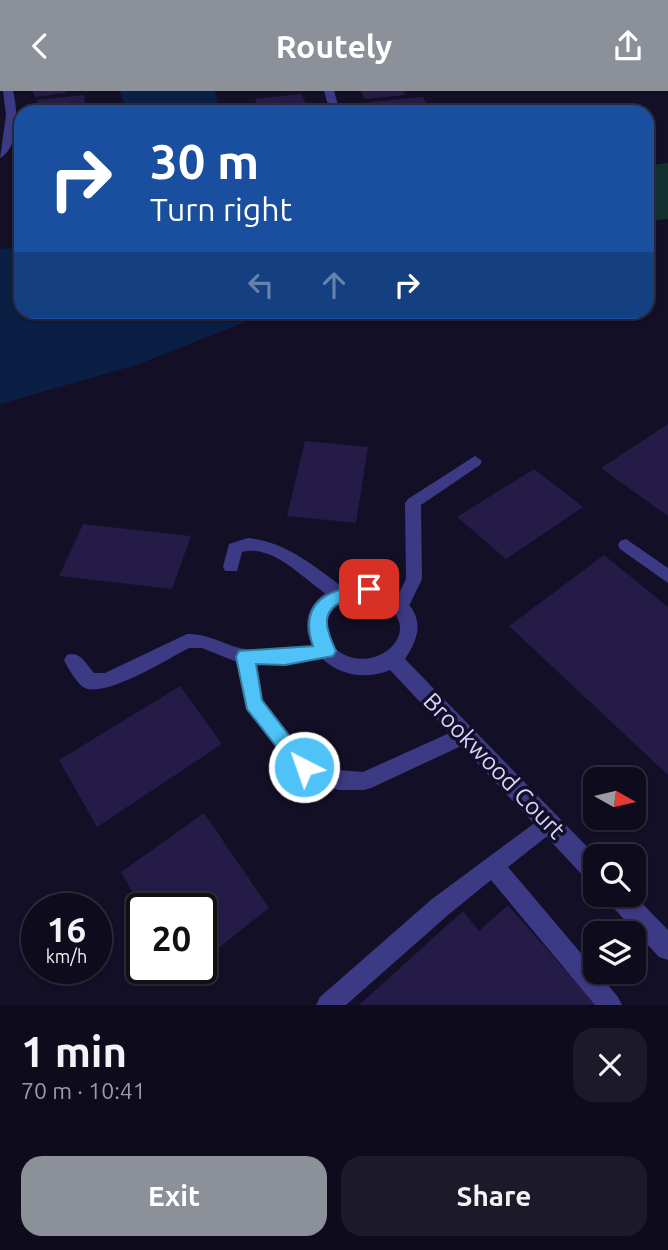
<!DOCTYPE html>
<html lang="en">
<head>
<meta charset="utf-8">
<style>
	body { margin:0; font-family:Ubuntu,sans-serif; background:#1c1929; color:#f1f3f6; height:100vh; display:flex; flex-direction:column; font-size:26px; white-space:nowrap }
	* { box-sizing:border-box; margin:0 }
	p { font-size:23px; color:#9b9ba3 }
	.icon { flex:none; width:38px; height:38px; fill:none; stroke:currentColor; stroke-width:2; stroke-linecap:round; stroke-linejoin:round }
	.map { position:relative; height:914px; overflow:hidden }
	.drawer { display:flex; flex-direction:column; background:#0e0b1c; flex:1 }
	.drawer>* { flex:none }
	.top-card { position:absolute; left:14px; top:14px; width:640px; height:214px; border-radius:21px; box-shadow:0 2px 5px #0004,0 0 0 2px #2e2b3b; background:#1a4fa0; color:#fff; overflow:hidden }
	.needle { width:46px; rotate:98deg }
	.buttons { position:absolute; left:583px; top:676px; display:grid; gap:14px }
	.buttons a { display:grid; place-items:center; width:63px; height:63px; border-radius:14px; background:#0e0b1c; box-shadow:0 2px 5px #0004,0 0 0 2px #2e2b3b; font-size:35px }
	.speed { position:absolute; left:21px; top:802px; display:flex; gap:14px; font-size:35px; font-weight:700; text-align:center }
	.speed>* { display:grid; place-content:center; width:91px; height:91px; border-radius:50%; background:#0e0b1c; box-shadow:0 2px 5px #0004,0 0 0 2px #2e2b3b; line-height:1 }
	.speed small { font-size:18px; font-weight:400 }
	.speed .limit { border:4px solid #111; border-radius:10px; background:#fff; color:#111 }
	.pin { position:absolute; display:grid; place-items:center; width:60px; height:60px; color:#fff; margin:-30px; border-radius:14px; box-shadow:0 4px 10px #0006 }
	.me { position:absolute; width:77px; margin:-38px; rotate:319deg; stroke-linejoin:round; filter:drop-shadow(0 0 5px #0008) }
	.turn { display:flex; align-items:center; gap:24px; height:147px; padding:0 21px; font-size:32px }
	.turn .icon { width:91px; height:91px; stroke-width:2.5 }
	.turn b { display:block; font-size:49px; line-height:60px }
	.lanes { display:flex; align-items:center; height:66px; padding:0 21px; background:#0003; justify-content:center; gap:35px; direction:ltr }
	.lanes .off { opacity:.35 }
	.round { display:grid; place-items:center; flex:none; width:74px; height:74px; border-radius:21px; background:#1c1929 }
	.head { display:flex; align-items:center; justify-content:space-between; height:119px; padding:0 21px }
	h1 { font-size:42px; font-weight:700; line-height:52px }
	.primary-button { display:flex; gap:14px; margin-top:auto; padding:14px 21px }
	.primary-button a { flex:1; height:80px; border-radius:21px; background:#8c9099; color:#fff; font-size:28px; font-weight:700; line-height:80px; text-align:center }
	.primary-button a+a { background:#1c1929; color:#f1f3f6 }
	header { display:flex; justify-content:space-between; align-items:center; height:91px; padding:0 21px; background:#8c9099; color:#fff; font-size:32px; font-weight:700 }
	.map>svg:first-child { display:block }
</style>
</head>
<body>
<header><svg class="icon" aria-label="back" viewBox="0 0 24 24"><path d="M15 5l-7 7 7 7"/></svg>Routely<svg class="icon" aria-label="share" viewBox="0 0 24 24"><path d="M12 15V3M7 8l5-5 5 5M5 13v7h14v-7"/></svg></header>
<div class="map">
<svg width="668" height="914" viewBox="0 0 668 914">
	<rect width="100%" height="100%" fill="#130f26"/>
	<path fill="#12302f" d="M668,72V128L648,130V74Z"/>
	<path fill="#0a1f44" d="M120,0H215L218,14L213,21H127Z
		M21,156V220L285,221L252,228L139,273L0,313V158Z"/>
	<path fill="#241b47" d="M33,0H65V2L35,6Z
		M361,0H403L406,4L365,8Z
		M301,3L307,15L253,20L252,15H257L255,8Z
		M84,4L86,16L37,21V9Z
		M423,6L428,14L390,21H375L369,11Z
		M668,333V425L601,377Z
		M305,350L368,356L356,432L287,425Z
		M534,378L583,416L506,468L457,426Z
		M83,433L191,445L172,498L59,485Z
		M604,464L668,516V684L509,535Z
		M180,595L222,653L97,736L59,669Z
		M204,722L269,817L201,871V817H142L121,781Z
		M508,814L596,914H359L463,820L479,840Z"/>
	<g fill="none" stroke-linecap="round" stroke-linejoin="round">
		<path fill="#3d3a85" fill-rule="evenodd" d="M475,365L482,370L480,374L421,414L422,488L407,519L401,521L395,519L393,514L406,488L405,412L408,408Z
			M248,447C287,451 315,476 345,498L347,503L345,508C322,515 283,450 242,461L237,480H225L223,476L229,453Z
			M626,448L668,477V492L620,458L618,454L620,450Z
			M187,543C211,543 223,554 245,558C271,564 301,556 327,553L333,555L336,560L333,565L327,567L285,573H255L262,609L311,670L324,678L363,681L465,635L472,638L474,644L472,650L371,697L364,699H339L313,693L297,682L247,618L237,571L202,557H189C169,567 103,609 83,596C76,591 68,577 64,569L67,564C80,559 86,573 94,582H105Z
			M548,722L555,725L558,732L555,739L508,776L618,906L622,914H595L491,789L448,824L346,914H316L320,906L432,808Z"/>
		<path fill="#3d3a85" fill-rule="evenodd" d="M3,0H13C18,19 20,56 0,67L6,24Z
			M324,0H334L340,21H330Z
			M369,491C411,505 433,528 405,568L596,765L595,793L587,789L390,579C327,605 274,529 332,498C344,492 356,492 369,491ZM367,506C375,509 385,513 391,518C424,551 358,592 329,550C319,535 332,515 346,509C352,506 360,506 367,506Z
			M604,803H633L668,839V869L659,866L608,811Z"/>
	</g>
	<path fill="#4fc3f7" stroke="#337fa1" stroke-width="2" d="M369,492L375,494L378,498L375,503C366,506 356,506 347,509C317,518 327,541 336,560L333,565L285,574L256,573L262,609L313,676L311,682L304,685L297,682L247,618L236,566L239,560L313,555C297,508 332,498 369,492Z"/>
	<g text-anchor="middle" stroke-width="7" stroke-linejoin="round" paint-order="stroke">
		<g font-size="24" fill="#d9d4ff" stroke="#130f26">
			<text transform="translate(494 675) rotate(46)" y="8">Brookwood Court</text>
		</g>
	</g>
</svg>
<div class="buttons">
<a><svg class="needle" viewBox="-14 -14 28 28"><path d="M0-13l5 13h-10z" fill="#e53935"/><path d="M0 13l5-13h-10z" fill="#9b9ba3"/></svg></a>
<a><svg class="icon" aria-label="search" viewBox="0 0 24 24"><circle cx="10" cy="10" r="6"/><path d="M15 15l6 6"/></svg></a>
<a><svg class="icon" aria-label="layers" viewBox="0 0 24 24"><path d="M12 4l9 5-9 5-9-5zM3 14l9 5 9-5"/></svg></a>
</div>
<div class="speed"><div>16<small>km/h</small></div><div class="limit">20</div></div>
<div class="pin" style="left:369px;top:498px;background:#d93025"><svg class="icon" aria-label="arrive" viewBox="0 0 24 24"><path d="M6 21V4h12l-3 4 3 4H6"/></svg></div>
<svg class="me" style="left:304px;top:676px" viewBox="-20 -20 40 40"><circle r="17" fill="#4fc3f7" stroke="#fff" stroke-width="3"/><path d="M0-11L8 9 0 5-8 9z" fill="#fff"/></svg>
<div class="top-card">
<div class="turn"><svg class="icon" aria-label="right" viewBox="0 0 24 24"><path d="M7 20v-9h11M14 6l5 5-5 5"/></svg><div><b>30 m</b>Turn right</div></div>
<div class="lanes"><svg class="icon off" aria-label="left" viewBox="0 0 24 24"><path d="M17 20v-9H6M10 6l-5 5 5 5"/></svg><svg class="icon off" aria-label="ahead" viewBox="0 0 24 24"><path d="M12 20V5M6 11l6-6 6 6"/></svg><svg class="icon" aria-label="right" viewBox="0 0 24 24"><path d="M7 20v-9h11M14 6l5 5-5 5"/></svg></div>
</div>
</div>
<section class="drawer">
<div class="head"><div><h1>1 min</h1><p>70 m · 10:41</p></div><a class="round"><svg class="icon" aria-label="close" viewBox="0 0 24 24"><path d="M6 6l12 12M18 6L6 18"/></svg></a></div>
<div class="primary-button"><a>Exit</a><a>Share</a></div>
</section>
</body>
</html>
